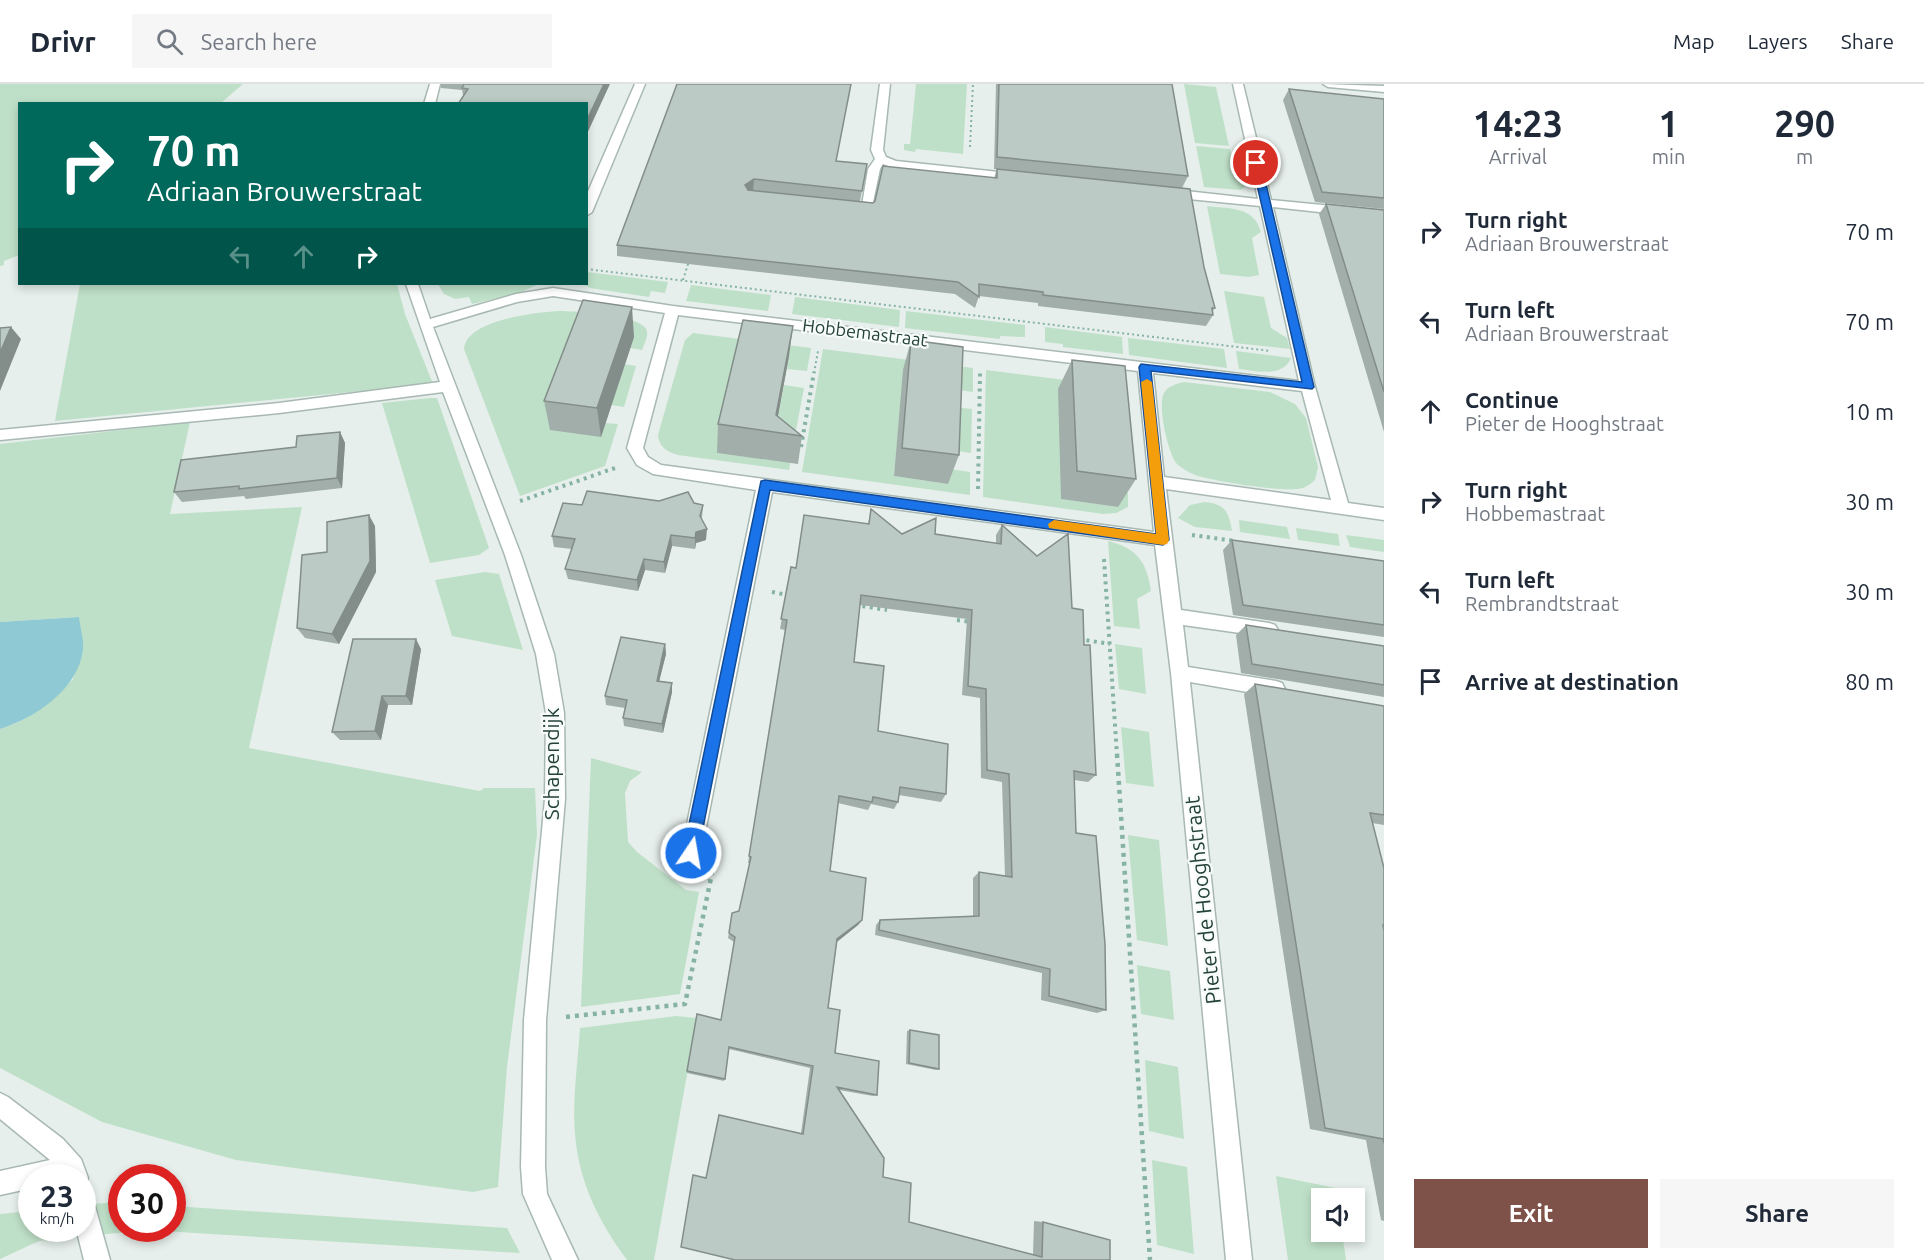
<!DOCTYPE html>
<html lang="en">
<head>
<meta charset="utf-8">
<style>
	body { margin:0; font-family:Ubuntu,sans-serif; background:#f6f6f7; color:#1f2937; height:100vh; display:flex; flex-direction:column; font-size:22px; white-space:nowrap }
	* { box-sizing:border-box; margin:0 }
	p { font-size:20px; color:#747a83 }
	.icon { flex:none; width:33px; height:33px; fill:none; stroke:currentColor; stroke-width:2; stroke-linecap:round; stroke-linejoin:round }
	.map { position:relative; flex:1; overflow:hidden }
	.drawer { display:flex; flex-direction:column; background:#fff; width:540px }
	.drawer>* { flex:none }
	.guide { position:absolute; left:18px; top:18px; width:570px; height:183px; border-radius:0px; box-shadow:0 3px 9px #0003; background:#00695c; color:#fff; overflow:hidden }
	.fabs { position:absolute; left:1311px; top:1104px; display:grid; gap:12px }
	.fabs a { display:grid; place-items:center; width:54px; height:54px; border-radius:0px; background:#fff; box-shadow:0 3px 9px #0003; font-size:30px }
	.speed { position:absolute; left:18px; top:1080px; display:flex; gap:12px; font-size:30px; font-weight:700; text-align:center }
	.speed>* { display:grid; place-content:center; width:78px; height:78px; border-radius:50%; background:#fff; box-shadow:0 3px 9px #0003; line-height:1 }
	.speed small { font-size:15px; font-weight:400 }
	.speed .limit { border:9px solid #d22; background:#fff; color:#111 }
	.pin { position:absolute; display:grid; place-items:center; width:51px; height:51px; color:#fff; margin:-26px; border:3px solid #fff; border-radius:50%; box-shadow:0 2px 6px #0007 }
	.me { position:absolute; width:66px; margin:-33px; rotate:12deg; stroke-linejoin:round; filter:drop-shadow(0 0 4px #0008) }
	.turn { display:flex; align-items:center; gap:21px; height:126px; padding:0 30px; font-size:27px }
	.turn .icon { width:78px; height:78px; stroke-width:2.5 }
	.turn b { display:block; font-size:42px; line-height:51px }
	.lanes { display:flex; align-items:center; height:57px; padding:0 30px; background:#0003; justify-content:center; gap:30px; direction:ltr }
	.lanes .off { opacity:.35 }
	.eta { display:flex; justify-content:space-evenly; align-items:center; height:102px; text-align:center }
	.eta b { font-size:36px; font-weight:700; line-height:42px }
	.button { display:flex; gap:12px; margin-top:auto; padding:12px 30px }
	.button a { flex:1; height:69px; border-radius:0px; background:#7f5249; color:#fff; font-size:24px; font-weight:700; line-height:69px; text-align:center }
	.button a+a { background:#f6f6f7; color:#1f2937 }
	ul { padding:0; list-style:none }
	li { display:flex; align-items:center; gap:18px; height:90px; padding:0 30px }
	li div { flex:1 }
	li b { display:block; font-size:22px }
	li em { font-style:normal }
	header { display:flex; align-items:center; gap:36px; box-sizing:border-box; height:84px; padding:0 30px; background:#fff; border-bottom:2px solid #e0e1e3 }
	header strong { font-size:28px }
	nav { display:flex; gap:33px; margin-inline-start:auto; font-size:21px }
	.search { width:420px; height:54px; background:#f6f6f7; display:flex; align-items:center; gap:15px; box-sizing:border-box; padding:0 21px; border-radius:0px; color:#747a83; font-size:22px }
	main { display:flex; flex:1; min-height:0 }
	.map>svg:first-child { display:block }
</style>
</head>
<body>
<header>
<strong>Drivr</strong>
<div class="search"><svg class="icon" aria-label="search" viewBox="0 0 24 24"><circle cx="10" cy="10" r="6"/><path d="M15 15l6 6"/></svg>Search here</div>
<nav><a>Map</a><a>Layers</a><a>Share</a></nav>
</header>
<main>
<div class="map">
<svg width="1384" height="1176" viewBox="0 0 1384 1176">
	<rect width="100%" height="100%" fill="#e6efeb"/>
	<path fill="#bfe0c8" d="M0,0H243L221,19L20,20L19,171L4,177V181L0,182Z
		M916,0H967L963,70L916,65L915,68L904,66V60H910Z
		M1184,0L1216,3L1229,62L1195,59Z
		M1196,62L1230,65L1234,81L1247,89L1249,99L1241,106L1204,103Z
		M1207,122C1230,125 1254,122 1261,148L1252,154L1259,191L1249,193L1220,190Z
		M587,188L668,198L665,209L651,207L649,213L590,204L582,200H586Z
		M80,200H397L405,230L433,300L55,337Z
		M438,200H539L519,209L472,220L469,213L455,215L444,210Z
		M691,201L771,211L768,227L686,217Z
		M1224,207L1264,213L1271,244L1287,254L1290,265L1234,259Z
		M795,213L900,226L899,243L792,230Z
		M557,227C573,227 643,230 647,247C648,253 644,261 642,266L630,264L600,353L605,339L618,340L605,382L520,412L464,265C466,236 534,229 557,227Z
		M906,227L1025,241V253L1000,252V255L905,244Z
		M1045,243L1122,253L1123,270L1063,263V260L1045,258Z
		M693,249L811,264L807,287L787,285L789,272L717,369L769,376L793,364L789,386L678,371C667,368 659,363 658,351L685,256Z
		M1128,254L1224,265L1227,284L1129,271Z
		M823,265L973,284V308L953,305L904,286L894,392L948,400L949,385L970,388V411L802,388Z
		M1236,267L1291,274C1283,294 1256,287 1239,285Z
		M624,280L636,282L624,323L611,321Z
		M986,286L1112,302L1062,415L1118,423L1117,408L1128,409V423L1116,429L1103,430L983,413Z
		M1184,298L1270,308L1295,320L1306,334L1318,383L1315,396C1311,399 1308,402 1303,404C1286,409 1221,398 1202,393C1193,391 1184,386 1177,380C1168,371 1157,320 1164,309C1168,302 1176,300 1184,298Z
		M784,301L804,304L796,346L776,343Z
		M430,314H437L489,464L479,471L430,479L382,319Z
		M952,323L972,325L971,369L950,366Z
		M190,338L170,430L302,423L249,664L480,707L484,704H535L537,751L507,983L498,1103L473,1108L236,1076L102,1038L0,984V645C33,635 49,619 73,595L79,533L0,538V360Z
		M1205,418C1225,420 1229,428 1232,447L1195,443L1178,434L1190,421Z
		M1239,436L1287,443L1290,455L1240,448Z
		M1296,444L1338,450L1340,462L1298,456Z
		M1346,451L1384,456V468L1350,463Z
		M1108,457C1137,464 1147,478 1151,507L1137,515L1140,545L1114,542Z
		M485,488L499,490L523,566L452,552L435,496Z
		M1115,560L1142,564L1146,610L1119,605Z
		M1121,643L1149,648L1154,703L1126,699Z
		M591,674L642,688L630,697L625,709L628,758L637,768L686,806L699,808L680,910L581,923Z
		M1128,751L1159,756L1168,862L1137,856Z
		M1137,881L1170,887L1174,936L1141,930Z
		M676,932L697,934L654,1176H627C599,1138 579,1099 575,1050C572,1018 578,976 580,944Z
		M1145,976L1178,983L1184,1055L1149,1047Z
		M1152,1076L1187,1083L1194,1170L1157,1161Z
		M1276,1092L1336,1104L1337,1114H1322V1148H1342L1346,1176H1288Z
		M116,1118H121L122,1144H172L173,1122L507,1144L520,1169L146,1146L39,1157L0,1175V1130L31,1127L32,1144H82L83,1121Z"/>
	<path fill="#8ec9d4" d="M79,533C80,543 84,556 83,565C79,605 35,634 0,645V538Z"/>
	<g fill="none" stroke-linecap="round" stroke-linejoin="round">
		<defs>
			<path id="minor" d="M430,0H440L435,20H424Z
				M635,0H645L592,128L586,132V112Z
				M880,0H890L883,66L886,73L896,77L1018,90L1024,94L1018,98L894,84L883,80L880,85L871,128L846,126L844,123L846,120L862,121L868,85L875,75L871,66Z
				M1233,0H1243L1271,116L1384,127V135L1273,123L1315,303L1348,419L1384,424V436L1166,405L1181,526L1269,539L1275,541L1278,546L1275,551L1269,553L1183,541L1188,583L1276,597L1282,599L1285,605L1282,611L1276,613L1190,598L1252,1176H1226L1171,589L1155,461L772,408L701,769L698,776L691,779L684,776L681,769L756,406L653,390L637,381L627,364L665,229L553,212L517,218L433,243L521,471L554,570L564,629L565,715L546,936L545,1083L547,1110L578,1176H552L523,1110L521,1083L524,936L545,715L546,629L536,570L505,471L443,308L279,329L0,356V346L279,319L440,298L406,200H418L430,235L516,210L553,204L673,222L1299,297L1260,122L1168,113L1162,109L1168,105L1258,115ZM678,231L1138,287L1154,448L661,381L648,373L643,364ZM1153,289L1302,307L1331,416L1164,393Z
				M1323,0L1384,2V8L1328,3Z
				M0,1009L8,1013L63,1055L81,1075L88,1094L85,1103H82V1094H32V1104L0,1111V1087L50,1076L0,1035Z
				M82,1107L91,1110L94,1119L110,1176H84L76,1144H82Z"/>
		</defs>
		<use href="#minor" stroke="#a8b8b2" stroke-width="3"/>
		<path stroke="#86b3a5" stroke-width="2" stroke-dasharray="2 3" stroke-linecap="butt" d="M970,63L973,0
			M586,185L1271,267
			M683,196L689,177
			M814,289L818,267"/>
		<path stroke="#86b3a5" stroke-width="4" stroke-dasharray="3 4.5" stroke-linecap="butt" d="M801,363L814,288
			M978,405L980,289
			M520,417L615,384
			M1192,451L1235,457
			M1104,475L1117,671
			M772,508L788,511
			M855,521L887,526
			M957,536L971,538
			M1079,555L1110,560"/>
		<path stroke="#86b3a5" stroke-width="4.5" stroke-dasharray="4 5" stroke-linecap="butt" d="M1117,670L1150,1176
			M566,933L685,920L712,789"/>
		<use href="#minor" fill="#fff" fill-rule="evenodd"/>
	</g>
	<path fill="#a1aea9" d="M441,0H610L463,11L462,6L441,4Z
		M677,0H851L836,77L867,80L860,117L873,119L994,94L997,85H994L996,0H1172L1188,92L1182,104L1204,183L1215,224L1212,228L1213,231L1206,242L1038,222V219L979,212L975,224L955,210L617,172V161Z
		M1289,5L1384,15V125L1315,118L1283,16Z
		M1326,120L1384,126V348L1319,130Z
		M634,253L601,353L550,346L544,317Z
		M911,256L959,371L948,400L894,392L903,286Z
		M789,272L778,332L802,352L798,380L717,369L718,340Z
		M1072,276L1136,395L1118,423L1061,415L1058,305Z
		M340,348L345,359L342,404L246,415L244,412L182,418L174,408L296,363Z
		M659,417L703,421L702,435L706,456L696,459L695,465L672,462L665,489L645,486L638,507L568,495L565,485L572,465L554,463L552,452L582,421Z
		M871,425L902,450H935L996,459V451L1002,441L1072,524L1084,561L1096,691L1088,698L1074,696L1076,749L1106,926L1097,929L1041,916L1042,889L875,851L876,841L880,836L973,832V794L979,788L1005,792L1002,698L981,694L980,614L962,611L967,535L860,521L854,578L878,647L946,710L941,718L899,711L898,718L894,725L871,720L868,726L838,719L830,787L862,836L858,841L837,858L828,924L835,969L877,1011L873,1012L839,1006L883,1093L909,1138L1033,1171L1034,1137L1043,1138L1110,1176H735L706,1094L801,1049L810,984L729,965L724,997L687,989V987L721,936L734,858L728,854L729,849L739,827L750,779H748L785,546L780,545L791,483L796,484L868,440Z
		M375,442L376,488L339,560L305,554L297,544L327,468Z
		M1232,456L1384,477V553L1233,531L1223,466Z
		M1246,541L1384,562V613L1241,589L1236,551Z
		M665,560L666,570L659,597L672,599V608L663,649L624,642L623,634L625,624L606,621L605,612Z
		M421,565L412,621H388L381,656H340L332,648Z
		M1255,600L1384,622V741L1372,739L1384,784V1137L1381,1136L1366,1056L1310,1045L1244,610Z
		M910,946L939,985L936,986L906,980L907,947Z"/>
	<path fill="#838d89" d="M604,0H610L586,52V38Z
		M754,95L753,107L745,113V101Z
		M632,223L634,253L601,353L597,324Z
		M793,242L789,272L775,348L776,331Z
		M11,243L21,255L0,307V269Z
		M340,348L345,359L342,404L337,394Z
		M369,431L375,442L376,488L339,560L332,550Z
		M707,445L706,456L696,459L695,465V454L696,448Z
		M671,451L672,462L665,489L664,478Z
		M644,475L645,486L638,507L637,496Z
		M416,555L421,565L412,621L406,612Z
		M665,560L666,570L657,606V597Z
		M672,599V608L663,649L662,640Z
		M382,612L388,621L381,656L375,647Z
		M862,836L858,841L834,860L837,855Z"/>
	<path fill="#bbcac4" stroke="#838d89" stroke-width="1.5" d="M464,0H604L586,38V20H458L468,5L462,4Z
		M677,0H851L836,77L867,80L862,107L754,95L745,101L748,106L873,119L875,117L883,82L997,94V85L1190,105L1204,183L1215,224H1212L1213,231L1043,211V208L979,200V213L958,198L617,161Z
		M999,0H1172L1188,92L997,73Z
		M1289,5L1384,15V114L1322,108Z
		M1326,120L1384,126V308Z
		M583,216L632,223L597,324L544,317Z
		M743,236L793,242L776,331L802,352L718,340Z
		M11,243L0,269V244Z
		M911,256L963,263L959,371L902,364Z
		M1072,276L1125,282L1136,395L1077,387Z
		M340,348L337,394L239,405V402L174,408L181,376L296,363L297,352Z
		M587,407L659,417L688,408L694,419L703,421L700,432L707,445L696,448L695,454L671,451L664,478L644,475L637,496L565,485L575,455L552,452L563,419L582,421Z
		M871,425L902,450L936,434L935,450L1001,460L1002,441L1037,472L1068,450L1072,524L1083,526L1084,561H1090L1096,691L1074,687L1076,749L1096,752L1105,860L1106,926L1049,912L1050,885L879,846L880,836L979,832V788L1012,793L1009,690L987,686L986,605L968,602L972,526L861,511L854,578L884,582L878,647L948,660L946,710L900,703L898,718L873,713L872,718L839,712L830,787L866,794L862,836L837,855L828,924L840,926L835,969L879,977L877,1011L837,1003L884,1074L883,1093L911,1099L909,1138L1042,1173L1043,1138L1110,1156V1176H735L681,1163L693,1091L706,1094L719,1031L803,1050L813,982L729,963L725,995L687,987L697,930L721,936L735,853L729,849L732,829L739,827L751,773L749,772L787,536L781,535L791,483L796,484L804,431L869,440Z
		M369,431L370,477L332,550L297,544L302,471L327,468V438Z
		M1232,456L1384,477V541L1243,521Z
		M1246,541L1384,562V601L1252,580Z
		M621,553L665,560L657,597L672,599L662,640L623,634L627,616L605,612Z
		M353,555H416L406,612H382L375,647L332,648Z
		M1255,600L1384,622V731L1370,729L1384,784V841H1383L1384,847V1059L1383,1055L1325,1044Z
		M910,946L939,951V985L909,979Z"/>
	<path fill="#1a73e8" stroke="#114b97" stroke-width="1.5" d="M1256,76L1261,79L1314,303L1312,305L1151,287L1169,456L1163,461L770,406L698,769L696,774L691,776L685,774L683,769L761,397L765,396L1156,450L1139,283L1141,280L1302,298L1252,79Z"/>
	<path fill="#f59e0b" d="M1147,295L1152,298L1169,456L1167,460L1163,461L1049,444L1048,440L1054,436L1156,450L1141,298Z"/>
	<g text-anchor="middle" stroke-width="4.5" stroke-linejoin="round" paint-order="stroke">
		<g font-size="18" fill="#24423a" stroke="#f7fbf9">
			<text transform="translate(865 249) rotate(7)" y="6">Hobbemastraat</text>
		</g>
		<g font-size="21" fill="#24423a" stroke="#f7fbf9">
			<text transform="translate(552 680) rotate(-90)" y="7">Schapendijk</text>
			<text transform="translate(1203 816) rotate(-96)" y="7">Pieter de Hooghstraat</text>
		</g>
	</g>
</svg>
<div class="fabs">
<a><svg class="icon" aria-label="sound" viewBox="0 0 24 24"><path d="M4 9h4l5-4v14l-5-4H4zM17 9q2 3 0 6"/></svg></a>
</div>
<div class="speed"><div>23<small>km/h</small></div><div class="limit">30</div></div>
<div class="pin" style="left:1256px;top:79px;background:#d93025"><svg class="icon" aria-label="arrive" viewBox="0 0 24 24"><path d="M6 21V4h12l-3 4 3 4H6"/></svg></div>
<svg class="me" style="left:691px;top:769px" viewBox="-20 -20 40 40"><circle r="17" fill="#1a73e8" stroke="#fff" stroke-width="3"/><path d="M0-11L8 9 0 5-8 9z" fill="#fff"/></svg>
<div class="guide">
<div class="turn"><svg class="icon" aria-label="right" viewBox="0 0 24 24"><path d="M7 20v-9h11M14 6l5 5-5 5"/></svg><div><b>70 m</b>Adriaan Brouwerstraat</div></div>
<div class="lanes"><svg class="icon off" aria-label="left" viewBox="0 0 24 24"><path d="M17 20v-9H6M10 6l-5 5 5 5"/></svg><svg class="icon off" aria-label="ahead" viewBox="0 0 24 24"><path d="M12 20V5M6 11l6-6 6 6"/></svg><svg class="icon" aria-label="right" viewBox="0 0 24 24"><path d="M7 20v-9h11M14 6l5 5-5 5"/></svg></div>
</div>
</div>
<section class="drawer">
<div class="eta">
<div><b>14:23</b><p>Arrival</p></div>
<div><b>1</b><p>min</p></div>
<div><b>290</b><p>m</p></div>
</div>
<ul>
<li><svg class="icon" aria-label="right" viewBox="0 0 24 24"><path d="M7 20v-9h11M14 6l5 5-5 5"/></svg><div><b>Turn right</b><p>Adriaan Brouwerstraat</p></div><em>70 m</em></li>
<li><svg class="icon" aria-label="left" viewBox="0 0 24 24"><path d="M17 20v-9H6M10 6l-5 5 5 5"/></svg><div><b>Turn left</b><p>Adriaan Brouwerstraat</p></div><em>70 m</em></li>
<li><svg class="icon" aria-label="ahead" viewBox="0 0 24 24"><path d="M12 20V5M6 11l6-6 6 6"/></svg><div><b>Continue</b><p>Pieter de Hooghstraat</p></div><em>10 m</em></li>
<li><svg class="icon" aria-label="right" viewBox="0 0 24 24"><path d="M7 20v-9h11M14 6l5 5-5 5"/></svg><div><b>Turn right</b><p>Hobbemastraat</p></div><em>30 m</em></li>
<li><svg class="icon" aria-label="left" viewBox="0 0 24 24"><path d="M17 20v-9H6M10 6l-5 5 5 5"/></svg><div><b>Turn left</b><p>Rembrandtstraat</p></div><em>30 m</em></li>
<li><svg class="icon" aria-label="arrive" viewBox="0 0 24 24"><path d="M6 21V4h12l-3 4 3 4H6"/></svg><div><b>Arrive at destination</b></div><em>80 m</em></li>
</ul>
<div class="button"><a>Exit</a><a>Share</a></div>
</section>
</main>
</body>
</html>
